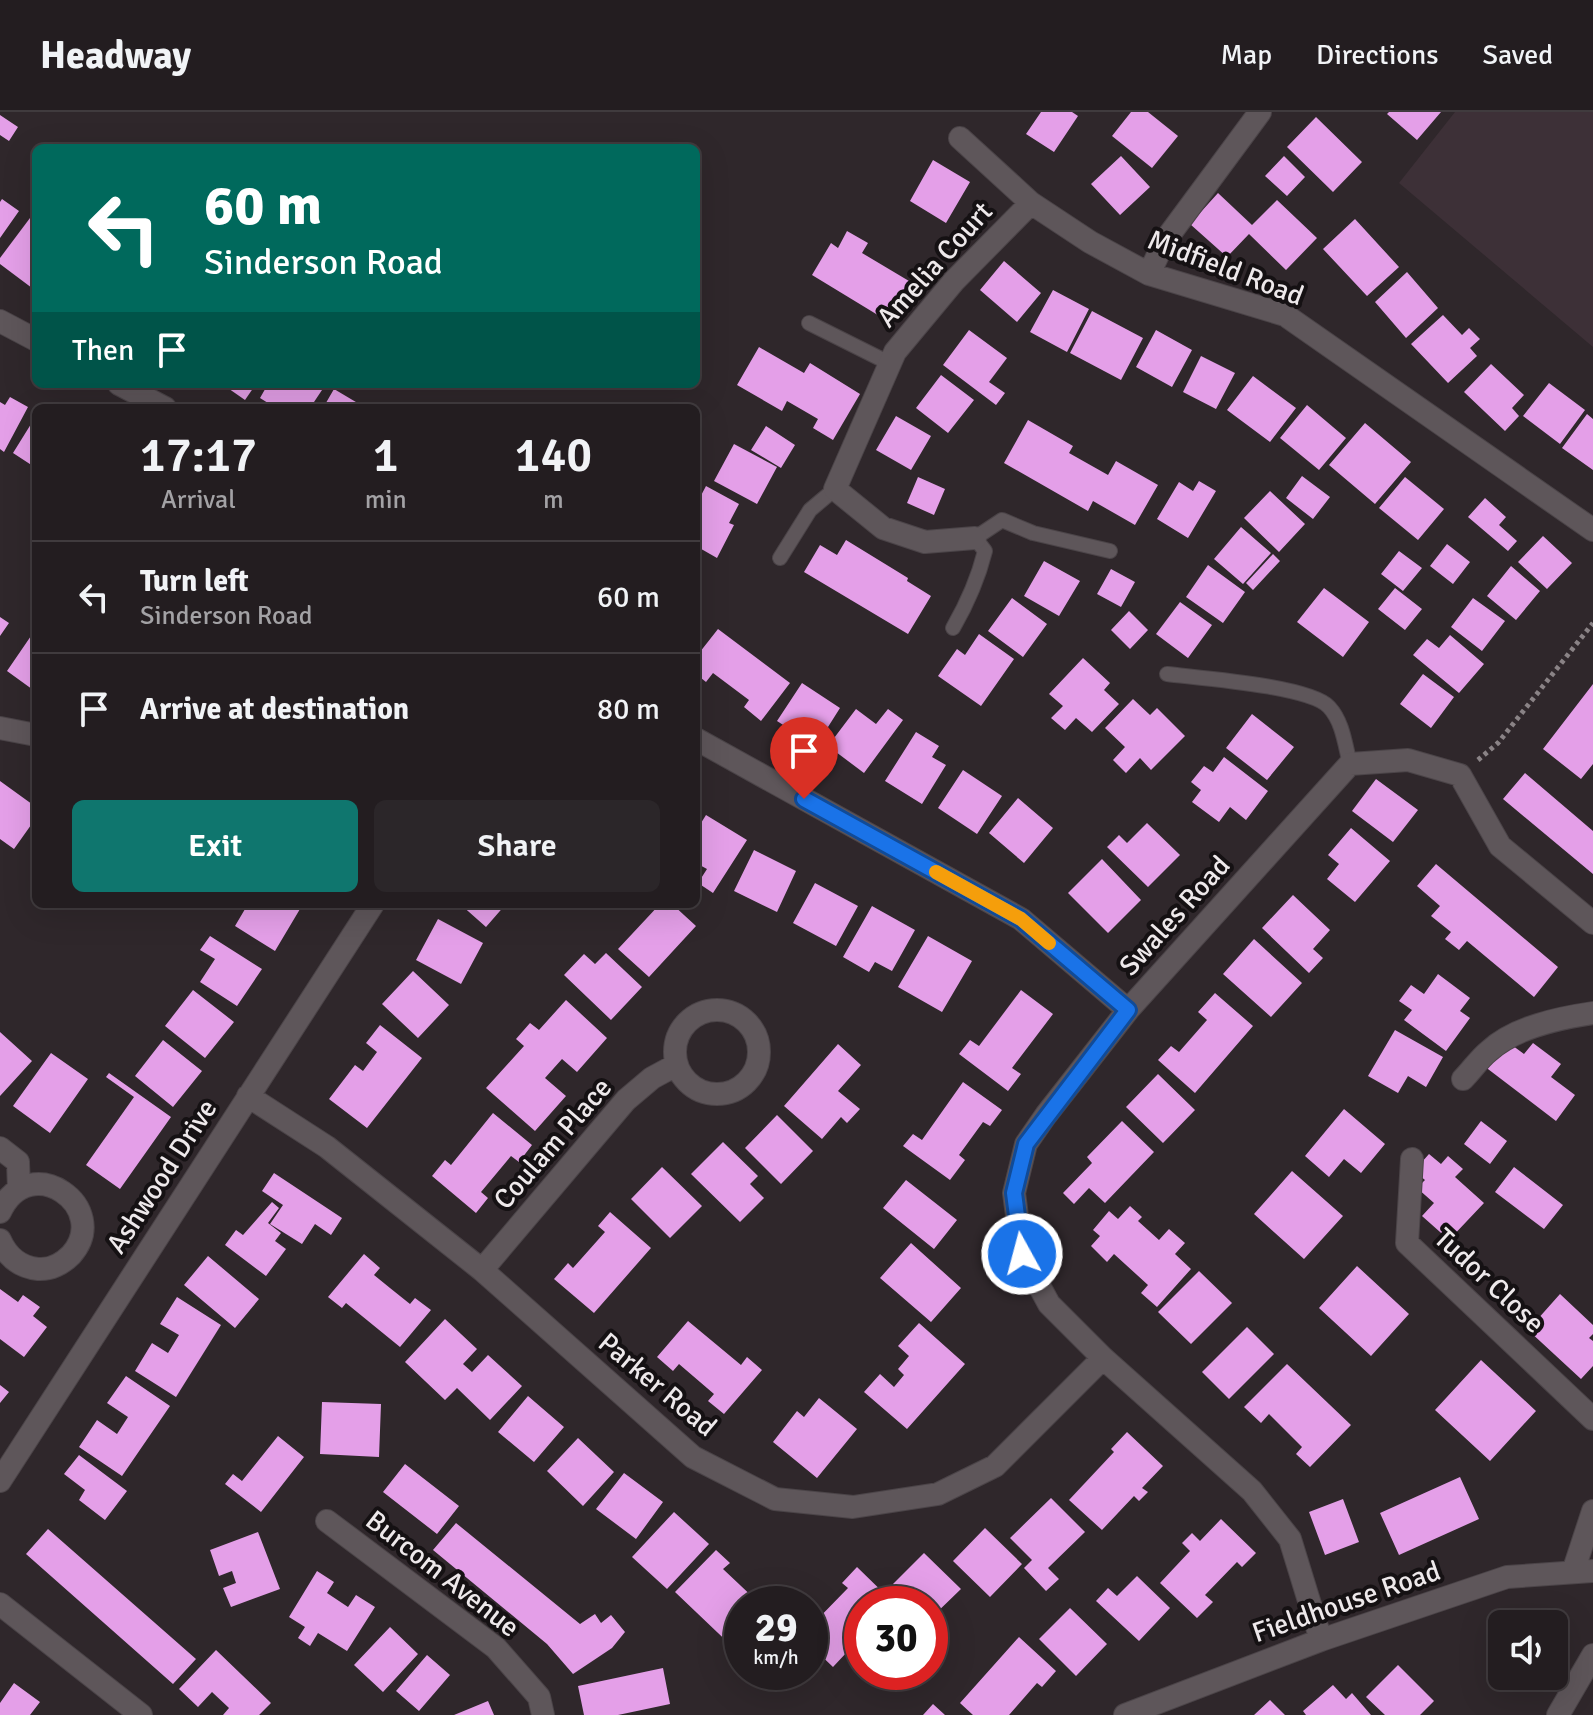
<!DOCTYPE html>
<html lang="en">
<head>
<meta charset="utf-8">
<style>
	body { margin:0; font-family:Signika,sans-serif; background:#2b2629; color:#f1f3f6; height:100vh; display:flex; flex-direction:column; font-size:30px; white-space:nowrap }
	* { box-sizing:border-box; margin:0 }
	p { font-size:26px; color:#a3a2a5 }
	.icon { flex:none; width:44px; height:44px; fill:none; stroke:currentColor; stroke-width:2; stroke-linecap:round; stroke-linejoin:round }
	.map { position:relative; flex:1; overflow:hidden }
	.panel { position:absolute; left:32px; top:292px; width:668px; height:504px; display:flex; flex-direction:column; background:#231d20; border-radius:12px; box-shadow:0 8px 32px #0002,0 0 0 2px #403b3e }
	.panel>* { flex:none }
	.guide { position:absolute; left:32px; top:32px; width:668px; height:244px; border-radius:12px; box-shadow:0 8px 32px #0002,0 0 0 2px #403b3e; background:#00695c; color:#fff; overflow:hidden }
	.controls { position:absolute; left:1488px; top:1498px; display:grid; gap:16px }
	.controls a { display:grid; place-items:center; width:80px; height:80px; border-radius:12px; background:#231d20; box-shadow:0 8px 32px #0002,0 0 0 2px #403b3e; font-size:40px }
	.speed { position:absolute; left:724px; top:1474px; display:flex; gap:16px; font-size:40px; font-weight:700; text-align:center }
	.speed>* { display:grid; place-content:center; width:104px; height:104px; border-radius:50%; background:#231d20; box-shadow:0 8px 32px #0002,0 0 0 2px #403b3e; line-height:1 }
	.speed small { font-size:20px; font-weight:400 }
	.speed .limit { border:12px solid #d22; background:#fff; color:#111 }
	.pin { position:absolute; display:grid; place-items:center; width:68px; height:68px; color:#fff; margin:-82px -34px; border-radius:50% 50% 50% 0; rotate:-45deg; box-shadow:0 0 8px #0007 }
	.pin .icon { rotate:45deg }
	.me { position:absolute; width:88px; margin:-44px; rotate:353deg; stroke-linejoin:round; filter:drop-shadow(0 0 6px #0008) }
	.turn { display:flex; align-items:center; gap:28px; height:168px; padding:0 40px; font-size:36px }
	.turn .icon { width:104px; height:104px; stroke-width:2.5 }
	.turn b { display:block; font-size:56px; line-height:68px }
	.then { display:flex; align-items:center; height:76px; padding:0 40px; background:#0003; gap:16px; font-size:30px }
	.eta { display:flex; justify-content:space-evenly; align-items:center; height:136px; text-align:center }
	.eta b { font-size:48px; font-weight:600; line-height:56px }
	.action { display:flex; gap:16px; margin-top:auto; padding:16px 40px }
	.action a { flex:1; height:92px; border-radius:12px; background:#0f766e; color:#fff; font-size:32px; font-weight:600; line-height:92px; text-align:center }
	.action a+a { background:#2b2629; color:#f1f3f6 }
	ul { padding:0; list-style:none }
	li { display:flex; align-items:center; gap:24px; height:112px; padding:0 40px; border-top:2px solid #403b3e }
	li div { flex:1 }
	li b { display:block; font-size:30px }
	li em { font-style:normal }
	header { display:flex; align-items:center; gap:48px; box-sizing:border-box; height:112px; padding:0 40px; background:#231d20; border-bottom:2px solid #403b3e }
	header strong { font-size:38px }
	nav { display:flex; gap:44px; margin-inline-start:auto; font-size:28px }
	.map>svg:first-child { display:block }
</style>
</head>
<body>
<header>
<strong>Headway</strong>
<nav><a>Map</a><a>Directions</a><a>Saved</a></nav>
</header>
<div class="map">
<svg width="1593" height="1603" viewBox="0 0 1593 1603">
	<rect width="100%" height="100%" fill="#2f272b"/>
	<path fill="#3d3037" d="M1455,0H1593V235L1399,71Z"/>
	<path fill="#e49fe8" d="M1041,0H1072L1078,4L1054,40L1026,22Z
		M1131,0H1148L1178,24L1152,56L1112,24Z
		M1389,0H1441L1417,28L1387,2Z
		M0,3L18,15L9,29L0,23Z
		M1316,5L1362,50L1333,80L1287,35Z
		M1121,44L1150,75L1120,103L1091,72Z
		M1284,44L1305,65L1287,84L1265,64Z
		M933,48L970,70L946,111L910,89Z
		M1218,81L1252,113L1277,88L1317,126L1286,158L1249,122L1227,145L1190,112Z
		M2,87L19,99L0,126V90Z
		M36,98V179L0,152V146Z
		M1355,107L1399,155L1367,184L1323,137Z
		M847,119L868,131L862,141L909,169L886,208L812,163L831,131L838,136Z
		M1004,149L1041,181L1017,210L980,178Z
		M1407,160L1438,196L1406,226L1375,190Z
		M1053,178L1089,197L1067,240L1030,220Z
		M1092,199L1143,226L1121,268L1070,241Z
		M1443,203L1462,223L1469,216L1480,227L1470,236L1477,244L1448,271L1411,232Z
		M969,218L1007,246L989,270L1005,281L996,293L943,253Z
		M1156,218L1192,238L1172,275L1136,255Z
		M759,235L804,261L810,251L860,282L833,328L813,316L818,307L787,289L782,299L737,273Z
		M1201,244L1235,261L1216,297L1183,280Z
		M1491,252L1524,283L1512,296L1519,304L1505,319L1464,280Z
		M941,263L974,288L948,321L916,296Z
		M1253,264L1296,296L1270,330L1227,298Z
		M1549,271L1585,298L1560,332L1523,304Z
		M222,272H256L245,288Z
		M268,272H326L310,296H276L260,286Z
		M334,277L366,296H323Z
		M10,285L28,295L4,340L0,337V290L5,293Z
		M1307,293L1346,326L1319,358L1280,326Z
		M1587,302L1593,307V358L1562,336Z
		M36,304V356L13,341Z
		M896,304L931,324L911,358L876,338Z
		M1028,308L1073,334L1069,341L1108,363L1116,349L1158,373L1135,413L1093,389L1088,399L1004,351Z
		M1365,311L1411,350L1375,392L1329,353Z
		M766,314L795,333L781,356L751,338Z
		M734,332L777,355L757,392L714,369Z
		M1302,364L1330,385L1313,407L1286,386Z
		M918,365L945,377L934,403L907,391Z
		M1405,365L1444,397L1418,428L1379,396Z
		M1199,369L1216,379L1188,426L1157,407L1179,370L1193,379Z
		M706,374L739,392L729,411L734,413L717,446L696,434V393Z
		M1270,379L1305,412L1279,440L1244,406Z
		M1485,386L1506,405L1499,413L1517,429L1508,439L1468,405Z
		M1241,415L1271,441L1243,472L1214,447Z
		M1543,424L1572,451L1547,477L1518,450Z
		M846,428L908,466L907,469L931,484L908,522L804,460L820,433L837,443Z
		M1447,432L1470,450L1453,472L1430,454Z
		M1399,439L1422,456L1403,479L1381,462Z
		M1273,442L1280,449L1253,478L1246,471Z
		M1044,449L1080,469L1059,504L1024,484Z
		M1208,453L1245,480L1223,511L1186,485Z
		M1511,454L1540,479L1516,508L1487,484Z
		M1111,457L1135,470L1121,495L1097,482Z
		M1324,476L1369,510L1343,545L1297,510Z
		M1395,476L1422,497L1405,518L1378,497Z
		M1012,486L1047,512L1023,545L988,519Z
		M1473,486L1505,509L1482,539L1451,515Z
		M1180,490L1212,513L1188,546L1156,522Z
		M1129,499L1148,518L1130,537L1111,518Z
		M0,505L9,511L0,524Z
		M718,517L790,571L761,609L744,595L749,588L713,561L706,570L696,562V545Z
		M33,521L36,522V580L7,559Z
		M979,522L1014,547L981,594L938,564L957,537L965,543Z
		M1450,523L1484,552L1459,581L1413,543L1427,527L1439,536Z
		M1083,546L1110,571L1104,578L1119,592L1092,620L1076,606L1065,618L1051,606L1063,594L1049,582Z
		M1423,562L1454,585L1431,616L1400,592Z
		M802,571L840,596L816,634L777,609Z
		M1593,572V652L1581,667L1543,637Z
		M1133,587L1150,603L1157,596L1185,624L1151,658L1140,646L1126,661L1113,648L1125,635L1105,616Z
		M856,597L876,612L888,597L903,608L864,661L828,634Z
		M1252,602L1294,635L1267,668L1226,636Z
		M916,620L939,634L932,645L946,653L922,692L885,669Z
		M1224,645L1268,679L1246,708L1230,695L1219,710L1192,690L1201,678L1191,670L1204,654L1213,660Z
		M963,658L1002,684L977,722L938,696Z
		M1525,661L1593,719V762L1503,687Z
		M1376,667L1418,698L1393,730L1352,699Z
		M0,669L36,695V706L14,737L0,727Z
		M1018,686L1053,716L1024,751L989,721Z
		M706,703L747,728L713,781L698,771L707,757L696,751V719Z
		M1147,711L1180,743L1148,775L1107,735L1119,723L1127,731Z
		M1351,716L1390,749L1355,790L1327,767L1339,752L1328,743Z
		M754,738L796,759L777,800L734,779Z
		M1102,747L1141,788L1108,821L1068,781Z
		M1436,752L1558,855L1534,885L1467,829L1459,838L1445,827L1451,820L1431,804L1440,794L1417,774Z
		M815,771L858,794L836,834L793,811Z
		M1293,783L1330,818L1313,837L1323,846L1309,861L1262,816Z
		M248,792H291L300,797L275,839L235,814Z
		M460,792H506L486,815Z
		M660,792H672L696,814L649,865L618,837Z
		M872,794L915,818L892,859L875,850L869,860L843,845Z
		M438,807L483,831L461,872L416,848Z
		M210,824L262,857L237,894L200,870L215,847L200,838Z
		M928,824L972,849L942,900L898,875Z
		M1254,827L1302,871L1271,905L1223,862Z
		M606,841L642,875L611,908L564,863L584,842L595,852Z
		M413,859L449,893L418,926L382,892Z
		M1438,862L1470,886L1460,899L1470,906L1446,939L1404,908L1412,898L1399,889L1411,873L1424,882Z
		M193,878L234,910L205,946L165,914Z
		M1021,878L1053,902L1012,956L1021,962L1008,979L959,942L970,928L979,934Z
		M1215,881L1253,914L1195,981L1158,948L1171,934L1179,940L1207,908L1198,900Z
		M566,888L607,926L577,960L562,947L545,966L566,984L535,1019L486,976L524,934L516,927L530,911L539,918Z
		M380,913L422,946L367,1016L329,987L355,953L363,959L377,940L366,931Z
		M1395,918L1443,945L1426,975L1408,964L1398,981L1368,964Z
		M0,920L32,949L0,984Z
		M163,928L202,959L173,995L135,964Z
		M1505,928L1524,942L1533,931L1561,952L1551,965L1575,983L1556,1009L1484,954Z
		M838,932L861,953L838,979L860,997L847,1011L841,1005L822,1027L784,994Z
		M51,941L88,967L50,1021L13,994Z
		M109,961L171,1005L120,1077L86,1053L134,985L106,965Z
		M1158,962L1195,998L1163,1031L1126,995Z
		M963,970L1002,998L990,1014L983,1010L959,1043L965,1048L950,1068L903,1034L913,1022L922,1028Z
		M1344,997L1385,1032L1361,1061L1344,1047L1329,1065L1305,1044Z
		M493,1001L532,1033L519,1050L511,1044L481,1080L488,1086L476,1101L432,1064L445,1048L451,1053Z
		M777,1003L813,1039L781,1072L745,1036Z
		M1122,1009L1154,1040L1105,1091L1089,1076L1074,1092L1063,1081L1092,1051L1087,1045Z
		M1481,1009L1507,1029L1490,1052L1464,1032Z
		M723,1030L758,1064L750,1072L764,1086L740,1110L691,1062Z
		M1429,1042L1441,1052L1448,1044L1463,1057L1455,1065L1484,1091L1449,1128L1422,1104L1434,1091L1417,1076L1425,1068L1414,1059Z
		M662,1055L702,1094L670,1126L631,1087Z
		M1514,1055L1563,1093L1544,1117L1495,1080Z
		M1292,1059L1343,1104L1304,1147L1254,1102Z
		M274,1061L342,1106L331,1123L315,1112L302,1132L270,1112L283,1093L262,1079Z
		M906,1068L957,1108L934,1137L883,1096Z
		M272,1090L279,1096L268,1111L281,1121L275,1129L286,1137L266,1164L225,1133L236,1118L243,1123Z
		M1130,1094L1142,1105L1138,1109L1159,1128L1169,1117L1185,1131L1175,1142L1191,1157L1157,1195L1141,1181L1148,1173L1114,1142L1107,1150L1091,1134L1100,1124L1093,1118L1109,1099L1118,1107Z
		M610,1100L651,1136L594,1201L554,1167L568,1151L573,1156L605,1120L598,1114Z
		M911,1131L961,1176L931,1210L880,1166Z
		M364,1142L380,1156L374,1163L390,1176L410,1192L415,1186L431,1198L400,1235L346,1191L342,1196L328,1185Z
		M208,1144L259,1187L235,1216L184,1173Z
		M1357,1154L1409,1202L1371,1244L1319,1196Z
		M1199,1159L1232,1191L1191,1232L1158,1200Z
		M0,1177L18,1190L23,1183L40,1195L33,1204L47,1215L24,1245L0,1227Z
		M1560,1182L1593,1213V1222L1589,1226L1593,1229V1254L1581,1267L1528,1218Z
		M177,1185L221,1213L176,1285L135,1259L152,1231L168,1241L179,1223L160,1212Z
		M445,1207L477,1237L463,1252L472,1260L488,1243L522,1274L490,1308L457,1276L445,1288L405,1250Z
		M688,1209L741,1253L747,1245L762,1258L724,1302L708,1289L714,1282L679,1252L673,1259L657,1245Z
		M919,1211L965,1252L907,1317L864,1280L880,1262L894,1275L904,1263L898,1257L909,1244L898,1234Z
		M1247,1215L1274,1242L1229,1287L1202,1260Z
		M1481,1248L1536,1299L1490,1349L1435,1298Z
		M1287,1252L1351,1313L1310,1355L1296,1342L1302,1335L1269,1302L1261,1311L1244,1295Z
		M126,1264L170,1294L122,1364L79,1335L97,1308L117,1322L128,1305L107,1291Z
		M0,1273L9,1280L0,1291Z
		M528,1284L564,1315L534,1350L498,1320Z
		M819,1286L857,1317L817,1366L773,1330L797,1299L804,1305Z
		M322,1290L381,1292L379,1345L320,1342Z
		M1127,1320L1163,1354L1142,1376L1148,1380L1139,1389L1134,1384L1102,1418L1069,1388L1114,1340L1111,1337Z
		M278,1324L304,1345L261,1400L225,1372L233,1362L242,1369Z
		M578,1326L614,1360L583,1394L547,1359Z
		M79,1343L127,1379L105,1408L79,1388L85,1378L64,1362Z
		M405,1352L459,1394L437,1422L383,1380Z
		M624,1361L663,1390L636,1427L596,1397Z
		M1460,1365L1479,1407L1399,1443L1380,1401Z
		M1051,1386L1085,1420L1048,1456L1059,1467L1046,1479L1024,1456L1032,1448L1010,1426Z
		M1343,1387L1359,1430L1325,1443L1309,1400Z
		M674,1400L709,1432L667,1477L632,1445Z
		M1221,1407L1256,1441L1242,1455L1237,1450L1205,1483L1213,1490L1197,1506L1160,1471L1190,1439L1182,1431L1192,1421L1200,1429Z
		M456,1411L580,1512L595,1502L601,1511L611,1503L625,1520L612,1536L573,1562L547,1532L433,1438Z
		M985,1416L1022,1452L990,1485L953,1449Z
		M48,1417L196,1547L173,1572L26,1442Z
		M258,1420L280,1477L231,1495L223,1476L236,1471L232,1459L219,1464L210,1438Z
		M716,1438L730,1451L723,1457L758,1490L767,1480L779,1492H742V1539L739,1541L675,1480Z
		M924,1441L961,1477L930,1507V1492H913L893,1472Z
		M857,1455L895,1492H862V1524L833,1555L810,1533V1515L848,1476L842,1471Z
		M317,1459L334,1470L327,1481L348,1495L356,1483L375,1495L347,1539L318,1521L310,1534L298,1526L305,1515L289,1505Z
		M1137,1464L1170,1496L1139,1529L1096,1489L1108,1476L1117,1484Z
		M1070,1496L1107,1532L1076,1564L1039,1527Z
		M390,1515L418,1542L383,1580L354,1553Z
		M1019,1525L1056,1559L1042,1575L1037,1571L1009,1603H973L960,1591Z
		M216,1538L271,1591L259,1603H223L229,1596L212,1580L198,1595L179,1577Z
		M427,1543L450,1563L419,1599L396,1579Z
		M1398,1553L1434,1589L1420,1603H1385L1366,1585Z
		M663,1556L670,1592L618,1603H584L578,1574Z
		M14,1571L40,1590L30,1603H0V1591Z
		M1333,1573L1346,1587L1352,1581L1371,1603H1306L1303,1599Z
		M1270,1588L1285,1603H1254Z
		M488,1589L494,1603H454Z
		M933,1592L945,1603H923Z"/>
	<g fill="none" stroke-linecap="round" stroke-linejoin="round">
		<defs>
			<path id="service" d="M809,211L891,252
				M780,446L810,398L835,377
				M953,516C968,490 978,467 985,439L975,426L1002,408L1033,421L1110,439
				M1167,562C1199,566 1310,574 1329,595C1343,610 1345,633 1350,652"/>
			<path id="minor" d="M960,26L1031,91L1090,130L1149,162L1285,203L1593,418
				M1149,162L1164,130L1260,0
				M0,209L36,228
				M119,272L165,296
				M975,426L925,430L883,416L835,377L895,240L954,169L1031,91
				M0,616L36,623
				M696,627L1021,807L1128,898
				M675 940a42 42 0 1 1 84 0a42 42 0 1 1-84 0Z
				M1463,967C1472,958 1479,947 1489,939C1515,915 1559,906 1593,901
				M248,984L327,1035L482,1158L693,1345L775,1387L853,1395L938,1382L995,1354L1103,1246
				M0,1036L18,1050L19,1077
				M1412,1047L1407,1131L1593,1307
				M0,1100C30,1036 113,1096 71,1143C62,1152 50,1158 38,1157C19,1155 7,1144 0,1128
				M482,1158L626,988L652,966L676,953
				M0,1369L373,792
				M327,1409L496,1536L539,1585L543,1603
				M1573,1460L1593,1399
				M0,1492L141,1603
				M1321,1528L1290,1427L1252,1379L1103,1246L1049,1192L1022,1142L1014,1081L1026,1032L1046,1003L1128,898L1350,652L1408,648L1460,663L1500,734L1593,811
				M1125,1603L1321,1528L1507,1465L1593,1459
				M1558,1603L1593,1543"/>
		</defs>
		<use href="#service" stroke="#4b4448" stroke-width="16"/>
		<use href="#minor" stroke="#4b4448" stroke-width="24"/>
		<path stroke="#8a8386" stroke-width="5" stroke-dasharray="4 4" stroke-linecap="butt" d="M1478,648L1498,631L1593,511"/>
		<use href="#service" stroke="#5e565a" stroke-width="14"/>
		<use href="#minor" stroke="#5e565a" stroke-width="22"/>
	</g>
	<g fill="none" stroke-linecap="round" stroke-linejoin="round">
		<defs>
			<path id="route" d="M804,687L1021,807L1128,898L1026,1032L1014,1081L1022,1142"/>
		</defs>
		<use href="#route" stroke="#114b97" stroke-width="20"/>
		<use href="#route" stroke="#1a73e8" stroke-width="14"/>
		<path stroke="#f59e0b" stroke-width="14" d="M936,760L1021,807L1049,831"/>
	</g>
	<g text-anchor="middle" stroke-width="8" stroke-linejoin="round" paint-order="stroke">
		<g font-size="28" fill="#eee9eb" stroke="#151113">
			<text transform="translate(934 152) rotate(-48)" y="10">Amelia Court</text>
			<text transform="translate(1226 155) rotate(21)" y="10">Midfield Road</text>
			<text transform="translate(1174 803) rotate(-48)" y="10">Swales Road</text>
			<text transform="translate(552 1031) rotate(-49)" y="10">Coulam Place</text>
			<text transform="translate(161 1064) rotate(-57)" y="10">Ashwood Drive</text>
			<text transform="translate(1490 1168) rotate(43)" y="10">Tudor Close</text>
			<text transform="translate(658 1272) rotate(40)" y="10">Parker Road</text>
			<text transform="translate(443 1461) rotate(38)" y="10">Burcom Avenue</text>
			<text transform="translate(1346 1489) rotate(-19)" y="10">Fieldhouse Road</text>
		</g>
	</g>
</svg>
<div class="controls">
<a><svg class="icon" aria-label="sound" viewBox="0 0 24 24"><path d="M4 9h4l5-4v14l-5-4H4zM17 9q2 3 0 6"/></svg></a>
</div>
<div class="speed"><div>29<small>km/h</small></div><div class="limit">30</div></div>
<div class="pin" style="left:804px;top:687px;background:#d93025"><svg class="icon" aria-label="arrive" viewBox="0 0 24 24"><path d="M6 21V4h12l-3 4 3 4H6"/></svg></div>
<svg class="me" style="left:1022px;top:1142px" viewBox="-20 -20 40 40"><circle r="17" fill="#1a73e8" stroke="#fff" stroke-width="3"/><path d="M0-11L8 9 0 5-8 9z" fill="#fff"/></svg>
<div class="guide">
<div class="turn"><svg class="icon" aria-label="left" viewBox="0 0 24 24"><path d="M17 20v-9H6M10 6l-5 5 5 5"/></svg><div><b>60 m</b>Sinderson Road</div></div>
<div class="then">Then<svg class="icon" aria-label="arrive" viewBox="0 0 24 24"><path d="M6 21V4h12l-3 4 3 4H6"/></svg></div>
</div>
<section class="panel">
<div class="eta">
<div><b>17:17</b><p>Arrival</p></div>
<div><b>1</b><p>min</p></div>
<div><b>140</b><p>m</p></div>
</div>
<ul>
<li><svg class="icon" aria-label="left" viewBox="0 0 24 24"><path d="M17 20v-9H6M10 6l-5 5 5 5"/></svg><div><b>Turn left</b><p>Sinderson Road</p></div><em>60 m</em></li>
<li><svg class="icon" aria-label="arrive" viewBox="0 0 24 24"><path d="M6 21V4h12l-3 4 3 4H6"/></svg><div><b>Arrive at destination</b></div><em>80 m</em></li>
</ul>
<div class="action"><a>Exit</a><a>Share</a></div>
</section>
</div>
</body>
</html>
